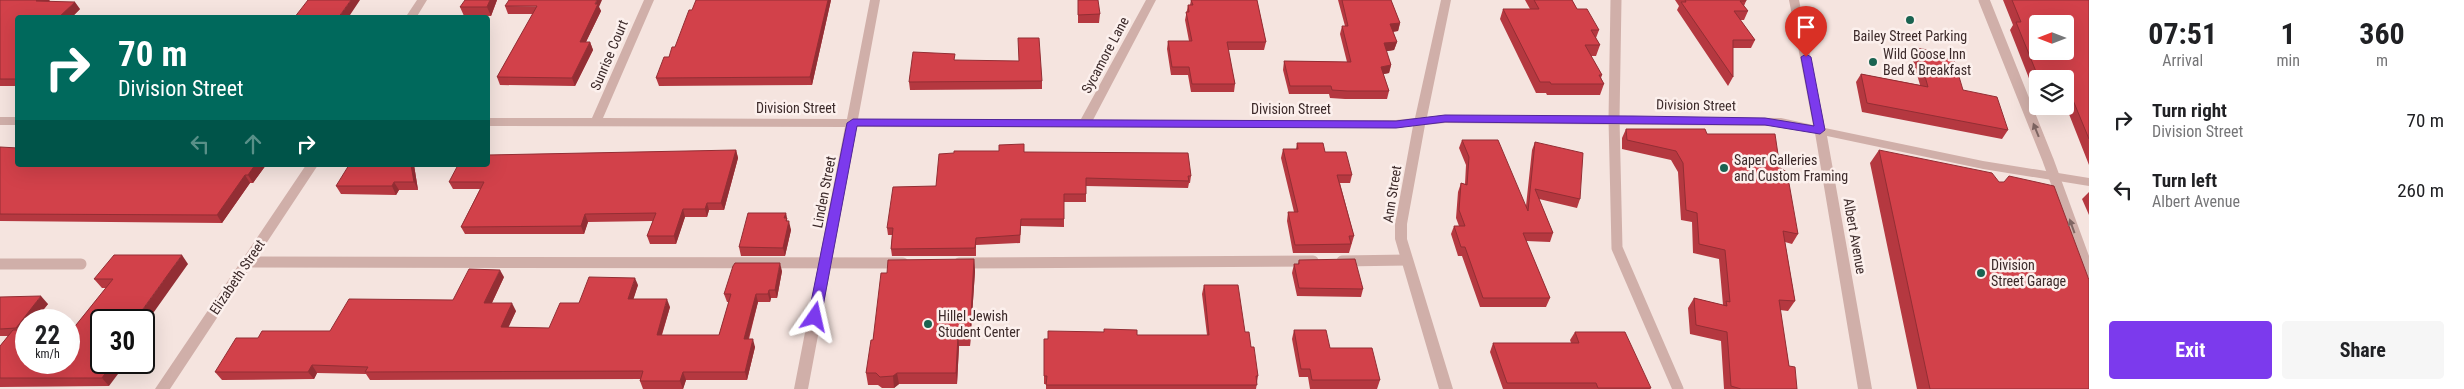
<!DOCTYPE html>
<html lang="en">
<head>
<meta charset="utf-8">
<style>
	body { margin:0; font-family:"Roboto Condensed",sans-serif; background:#f6f6f6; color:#202124; height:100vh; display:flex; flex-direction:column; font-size:19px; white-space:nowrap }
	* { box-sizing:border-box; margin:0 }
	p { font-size:16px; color:#757577 }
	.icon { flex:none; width:28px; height:28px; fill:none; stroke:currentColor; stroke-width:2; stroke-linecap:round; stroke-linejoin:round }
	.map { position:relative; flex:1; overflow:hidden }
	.sheet { display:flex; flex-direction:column; background:#fff; width:375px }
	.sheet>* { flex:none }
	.banner { position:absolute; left:15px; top:15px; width:475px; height:152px; border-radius:5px; box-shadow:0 5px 20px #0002; background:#00695c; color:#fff; overflow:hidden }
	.needle { width:32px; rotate:270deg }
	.tools { position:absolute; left:2029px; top:15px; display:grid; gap:10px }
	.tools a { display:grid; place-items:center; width:45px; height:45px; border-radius:5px; background:#fff; box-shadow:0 5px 20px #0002; font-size:25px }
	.speed { position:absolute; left:15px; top:309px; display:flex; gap:10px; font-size:25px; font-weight:700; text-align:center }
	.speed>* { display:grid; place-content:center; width:65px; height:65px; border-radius:50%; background:#fff; box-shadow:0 5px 20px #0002; line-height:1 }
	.speed small { font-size:12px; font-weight:400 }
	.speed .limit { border:2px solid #111; border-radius:8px; background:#fff; color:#111 }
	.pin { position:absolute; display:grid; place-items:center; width:42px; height:42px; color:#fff; margin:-51px -21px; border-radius:50% 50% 50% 0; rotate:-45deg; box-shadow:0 0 5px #0007 }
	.pin .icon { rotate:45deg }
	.me { position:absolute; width:55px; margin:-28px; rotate:11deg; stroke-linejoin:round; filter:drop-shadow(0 0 4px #0008) }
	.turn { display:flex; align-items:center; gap:18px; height:105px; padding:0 20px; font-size:22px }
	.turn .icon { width:65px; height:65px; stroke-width:2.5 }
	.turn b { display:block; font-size:35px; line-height:42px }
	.lanes { display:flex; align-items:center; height:48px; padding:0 20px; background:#0003; justify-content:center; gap:25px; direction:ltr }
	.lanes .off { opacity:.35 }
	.eta { display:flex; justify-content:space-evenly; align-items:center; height:85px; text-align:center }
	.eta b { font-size:30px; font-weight:700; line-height:35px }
	.action { display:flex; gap:10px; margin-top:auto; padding:10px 20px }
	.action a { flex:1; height:58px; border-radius:5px; background:#7c3aed; color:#fff; font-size:20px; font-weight:700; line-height:58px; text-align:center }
	.action a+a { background:#f6f6f6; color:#202124 }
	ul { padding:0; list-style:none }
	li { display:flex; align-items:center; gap:15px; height:70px; padding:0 20px }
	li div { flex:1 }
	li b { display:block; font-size:19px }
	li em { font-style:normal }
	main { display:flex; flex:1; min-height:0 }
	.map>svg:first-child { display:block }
</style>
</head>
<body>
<main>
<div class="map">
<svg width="2089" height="389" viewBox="0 0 2089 389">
	<rect width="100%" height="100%" fill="#f5e4df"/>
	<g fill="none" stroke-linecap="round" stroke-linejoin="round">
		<path stroke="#d0afa9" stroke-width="11" d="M1616,0L1614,119L1617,248L1678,389
			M1984,0L2048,160L2089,272
			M1342,261L1407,260
			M247,262L903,263
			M959,263L1313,261
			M0,264H81"/>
		<path fill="#d0afa9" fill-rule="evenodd" d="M417,0H427L416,18H405Z
			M644,0H654L603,118L847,119L870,0H880L858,119H1081L1146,0H1156L1093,120H1396L1415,118L1441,0H1451L1427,117L1445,115L1781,118L1813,125L1789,0H1799L1825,128L1983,161L2089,178V186L1983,169L1827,136L1872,389H1858L1815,133L1781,126L1445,123L1425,125L1407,224V239L1453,389H1439L1395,239V224L1413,126L1396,128L857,127L808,389H794L845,127L488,126V118H592Z
			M0,117H18V125H0Z
			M306,165H318L170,389H155Z"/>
	</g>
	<path fill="#b53840" d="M0,0H50L48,1L80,9L71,18H18V86H0Z
		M497,0L491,16H464L460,7Z
		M831,0L812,85L659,86L656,78L675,47Z
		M1078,0L1100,14L1099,23H1078Z
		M1191,0H1257L1266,42L1264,50H1228L1235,84L1234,92H1191L1188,75H1171L1167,49L1168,41H1189L1185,20L1188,5H1190Z
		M1338,0H1391L1400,23L1398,31L1393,32L1397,42L1394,50L1386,51L1391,65L1389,73L1383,74L1389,91L1387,99H1345L1330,98L1329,94H1289L1283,70L1284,61L1347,62L1340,34L1342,26H1345Z
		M1525,0H1572L1577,9L1599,30L1596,38L1600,45L1596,56H1591L1602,75L1601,78L1604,84L1600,95H1547L1546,93H1536L1500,19L1503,9H1530Z
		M1675,0H1746V1L1744,6L1748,11L1744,20H1740L1755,40L1751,48H1733V77L1728,86L1677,10L1679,6Z
		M2003,0H2089V165L2065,104V79H2038V92L2034,91L2010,30L2013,25Z
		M505,6L599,7L601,11L586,42H590L593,50L575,86L500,85L497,77L533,14H508Z
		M1917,48L1945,58L1963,90L2008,130L2002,139L1862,112L1856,82L1861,74L1920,85L1912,57Z
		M955,60L1042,81V89L910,90L909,82Z
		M1626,129L1707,134L1780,168L1798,234L1792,244L1785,242L1795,301L1788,311L1780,310L1789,366L1797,389H1724L1721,341L1690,334L1688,308L1694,298L1723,305L1719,259L1693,253L1692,222L1681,220L1678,172L1671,160L1622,149V138Z
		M1462,140L1526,206L1532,150L1535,142L1580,199L1577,208L1539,199L1553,233L1550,242L1526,241L1550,298L1546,307H1480L1462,256H1458L1451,234L1454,226H1459L1456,218L1458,192L1461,183L1465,184L1466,165L1459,148Z
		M1297,143L1325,152L1352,175L1350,183H1340L1354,236L1349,253H1293L1287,221L1288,212H1294L1281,158L1283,149H1296Z
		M0,147L18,165H266L253,183H250L222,223L0,221Z
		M736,150L738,158L724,210H709L707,217H685L676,244H650L647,236L653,221L588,222L584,234H465L461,227L480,189H453L449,182Z
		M1879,150L2089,389H1917L1870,163Z
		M1024,152L1191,176L1190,183H1189L1188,188L1086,186V202H1064V227L1021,226L1020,243L976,245V256H892L891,249L892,235H888L887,228L936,186Z
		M414,165L418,190H399L396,195L341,194L336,186Z
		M2089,192V215L2082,199Z
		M786,213L787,221L791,230L785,256H741L739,247Z
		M974,259L975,271L970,346H959L957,384H899L894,388H882L878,385H868L866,373L887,273Z
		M1299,260L1363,289L1361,297L1297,296L1292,273L1294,264H1298Z
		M188,264L101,320L109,386L0,387V346L8,336H0V297L48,304L35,320H26V362L72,330L106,288H102L94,279Z
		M782,271L777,298H771L770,302H758L749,339L755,347L747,380H686L683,389H643L640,381V379L370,380L366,374L317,373L314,379L222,380L215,372L258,338L330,331L453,300L504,277L492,303L516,311L508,327L549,328L579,303L638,285L633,299L670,307L662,335H719L729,302H727L724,294Z
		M1204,285L1245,332L1251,347L1258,376L1256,389H1046V384H1044V339L1137,335H1207L1202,294Z
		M1294,330L1330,348L1380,380L1377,389H1310L1308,377H1299L1292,339Z
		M1575,332L1651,388L1650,389H1503L1490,352L1493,343H1571L1570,340Z"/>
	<path fill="#932e34" d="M37,0H50L41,9L36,1Z
		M351,0H360L348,18H338Z
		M490,0H497L491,16L487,7Z
		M597,0H602L599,7L601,11L582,50L580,42Z
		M828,0H831L812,85L810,77Z
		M75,2L80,9L71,18H58Z
		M1400,23L1398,31L1388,32L1390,24Z
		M590,42L593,50L575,86L572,78Z
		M1397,42L1394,50L1382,52L1384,43Z
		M1391,65L1389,73L1379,75L1381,67Z
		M736,150L738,158L724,210L721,203Z
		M255,165H266L253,183L248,175Z
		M411,165H414L418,190L414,182Z
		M245,175L250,183L222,223L217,215Z
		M394,182L399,190L396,195L392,186Z
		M707,203L709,210L707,217L705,209Z
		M683,209L685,217L676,244L674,236Z
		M786,213L788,225L789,221L791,230L785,256L783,248L784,218Z
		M585,214L588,222L584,234L581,226Z
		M182,255L188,264L144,326V320H135Z
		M974,259L975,271L970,346V335Z
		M780,263L782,271L777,298L775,290Z
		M500,270L504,277L488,311L484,303Z
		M635,278L638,285L631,307L628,299Z
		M769,290L771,298L770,302L768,294Z
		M756,294L758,302L746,347L744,339Z
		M41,296L48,304L35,320H26V332L23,336L16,328Z
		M667,299L670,307L659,343L657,335Z
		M512,303L516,311L505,335L501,327Z
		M958,335L959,346L957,384L956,373Z
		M753,339L755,347L747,380L745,372Z
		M113,362H127L109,386L102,378Z
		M312,365L317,373L314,379L308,372Z
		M683,372L686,380L683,389L680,381Z
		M897,373L899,384L894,388L893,376Z"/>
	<path fill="#d2414a" stroke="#932e34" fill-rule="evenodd" d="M0,0H37L36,1L75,2L58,18H18V79H0Z
		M308,0H351L338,18H294Z
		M465,0H490L487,7H460Z
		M509,0H597L595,4H598L580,42H590L572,78L497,77L537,6H505Z
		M696,0H828L810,77L656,78L664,57H669L672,47H675L689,10H692Z
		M1078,0H1098L1100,14L1078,15Z
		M1191,0H1257L1266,42H1227L1235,84H1192L1189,67H1172L1168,41H1192L1186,12H1189L1188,5H1193Z
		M1342,0H1391L1400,23L1390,24L1397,42L1384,43L1391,65L1381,67L1389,91H1347L1332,90L1331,86H1290L1284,61L1351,62L1342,26H1348Z
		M1534,0H1572L1577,9H1587L1599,30H1591L1600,45H1585L1602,75H1599L1604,84H1551L1550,82H1540L1503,9H1539Z
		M1685,0H1746V1H1740L1748,11H1734L1755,40H1733V77L1681,2H1686Z
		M2012,0H2089V139L2068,88L2065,87V79H2039L2016,22H2021ZM2038,24H2065V51H2038Z
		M1018,38H1039L1042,81L909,82L913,52L955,54L954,60L1019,61Z
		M1917,48L1943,53L1945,58L1954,60L1963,90L1997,97L2008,130L1867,103L1861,74L1928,87Z
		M1626,129H1705L1707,134H1775L1780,168L1787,172L1798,234L1783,231L1795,301L1779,300L1789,366L1795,367L1797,389H1741L1731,386L1727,332L1696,325L1694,298L1727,306L1726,301L1730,302L1725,250L1699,244L1697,213L1686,210L1683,163L1676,151L1627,140Z
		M1462,140H1498L1528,211L1535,142L1583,153L1580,199L1535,189L1553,233H1523L1550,298H1483L1465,247H1461L1454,226H1465L1459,210L1461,183L1467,185L1469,157Z
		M1297,143H1323L1325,152H1346L1352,175H1337L1354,236H1349L1351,244L1295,245L1288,212H1298L1283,149H1298Z
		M1024,144V152L1188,153L1191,176H1188L1189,181L1086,178V194H1064V219H1021L1020,235L976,238L975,248L891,249L893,228H887L893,187L936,186L939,154L954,153V151H999V145Z
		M0,147L18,148V165H255L248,175H245L217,215L0,214Z
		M736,150L721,203H707L705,209H683L674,236H647L656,213L585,214L581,226L461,227L484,182H449L458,165H488V155Z
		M1879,150L1992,173L1999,182H2004L2009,176L2054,186L2089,280V389H1930Z
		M349,165H411L414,182H394L392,186H336Z
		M748,213H786L784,218H787L786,221H789L783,248L739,247Z
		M114,255H182L135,320H101V362H113L102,378H0V346L13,330H26V362H69V330H72L113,279H94Z
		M974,259L970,335H958L956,373H897L893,376L880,377L876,373H866L871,340H873L881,273H887L888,260Z
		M1355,259L1363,289L1299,288L1294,264H1299V260Z
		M735,263H780L775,290H769L768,294H756L744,339H753L745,372H683L680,381H640L643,371L365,372L368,367L312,365L308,372H215L236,338H258L262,331H330L349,299L453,300L469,269L500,270L484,303H512L501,327L549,328L560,303H579L589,277L635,278L628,299H667L657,335H719L731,294H724L733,266Z
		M1204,285H1238L1245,332H1249L1251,347H1254L1258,376H1256L1257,385H1046L1047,376H1044V339H1048V331L1104,332V329L1137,330V335H1209Z
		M41,296L16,328L0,329V297Z
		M1294,330H1326L1330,348H1372L1380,380H1312L1310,369H1301Z
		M1575,332H1625L1651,388H1598L1596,383H1507L1493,343H1579Z"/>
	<defs><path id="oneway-solid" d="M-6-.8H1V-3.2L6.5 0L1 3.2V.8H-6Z" transform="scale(1.25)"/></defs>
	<g fill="#7f6663">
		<use href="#oneway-solid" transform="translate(2036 130) rotate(-112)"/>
		<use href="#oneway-solid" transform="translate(2072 226) rotate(-110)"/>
	</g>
	<path fill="#7c3aed" stroke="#51269a" d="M1806,54L1811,57L1825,130L1820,134L1765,125L1445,122L1396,128L857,126L821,317L815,322L808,317L847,123L853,119L1396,121L1445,115L1633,116L1765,118L1814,126L1801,57Z"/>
	<g fill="#1a6351" stroke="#fcf0ed" stroke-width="2">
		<circle cx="1910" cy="20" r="5"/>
		<circle cx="1873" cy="62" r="5"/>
		<circle cx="1724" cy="168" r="5"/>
		<circle cx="1981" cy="273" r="5"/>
		<circle cx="928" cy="324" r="5"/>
	</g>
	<g text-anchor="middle" stroke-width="5" stroke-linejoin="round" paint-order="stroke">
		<g font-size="14" fill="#3c2a2a" stroke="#fcf0ed" text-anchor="start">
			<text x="1910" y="41" text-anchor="middle">Bailey Street Parking</text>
			<text x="1883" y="59">Wild Goose Inn<tspan x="1883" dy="16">Bed &amp; Breakfast</tspan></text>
			<text x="1734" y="165">Saper Galleries<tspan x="1734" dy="16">and Custom Framing</tspan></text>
			<text x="1991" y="270">Division<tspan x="1991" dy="16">Street Garage</tspan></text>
			<text x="938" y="321">Hillel Jewish<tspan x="938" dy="16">Student Center</tspan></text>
		</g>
		<g font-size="14" fill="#3c2a2a" stroke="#fcf0ed">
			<text transform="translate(609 55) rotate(-67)" y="5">Sunrise Court</text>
			<text transform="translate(1105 55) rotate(-62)" y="5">Sycamore Lane</text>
			<text transform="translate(1696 105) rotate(1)" y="5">Division Street</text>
			<text x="796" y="113">Division Street</text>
			<text x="1291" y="114">Division Street</text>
			<text transform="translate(824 192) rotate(-79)" y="5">Linden Street</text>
			<text transform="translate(1392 194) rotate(-81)" y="5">Ann Street</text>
			<text transform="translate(1855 236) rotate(80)" y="5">Albert Avenue</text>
			<text transform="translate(237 277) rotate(-56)" y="5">Elizabeth Street</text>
		</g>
	</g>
</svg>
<div class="tools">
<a><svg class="needle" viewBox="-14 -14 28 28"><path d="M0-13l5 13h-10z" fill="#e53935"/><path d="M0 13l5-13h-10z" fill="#757577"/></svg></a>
<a><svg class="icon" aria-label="layers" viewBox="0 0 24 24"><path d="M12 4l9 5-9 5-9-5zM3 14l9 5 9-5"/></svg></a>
</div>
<div class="speed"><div>22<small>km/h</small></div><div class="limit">30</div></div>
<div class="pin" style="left:1806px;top:57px;background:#d93025"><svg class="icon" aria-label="arrive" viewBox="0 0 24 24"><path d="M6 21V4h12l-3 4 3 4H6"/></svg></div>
<svg class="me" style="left:815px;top:317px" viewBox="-20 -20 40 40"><path d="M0-17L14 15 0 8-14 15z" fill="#7c3aed" stroke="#fff" stroke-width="4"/></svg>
<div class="banner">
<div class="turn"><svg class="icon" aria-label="right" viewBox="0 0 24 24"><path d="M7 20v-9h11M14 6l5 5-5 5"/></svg><div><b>70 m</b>Division Street</div></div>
<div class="lanes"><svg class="icon off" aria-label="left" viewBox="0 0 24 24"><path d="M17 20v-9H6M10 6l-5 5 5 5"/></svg><svg class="icon off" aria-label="ahead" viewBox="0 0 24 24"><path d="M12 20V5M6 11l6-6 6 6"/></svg><svg class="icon" aria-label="right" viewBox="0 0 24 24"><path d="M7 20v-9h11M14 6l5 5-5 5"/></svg></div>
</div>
</div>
<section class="sheet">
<div class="eta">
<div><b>07:51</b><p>Arrival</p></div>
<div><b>1</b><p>min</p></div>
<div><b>360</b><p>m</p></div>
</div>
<ul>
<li><svg class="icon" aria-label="right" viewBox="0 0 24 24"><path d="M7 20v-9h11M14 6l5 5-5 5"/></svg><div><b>Turn right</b><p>Division Street</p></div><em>70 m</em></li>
<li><svg class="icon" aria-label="left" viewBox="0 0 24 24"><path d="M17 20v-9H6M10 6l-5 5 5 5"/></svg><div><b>Turn left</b><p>Albert Avenue</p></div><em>260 m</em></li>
</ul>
<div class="action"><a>Exit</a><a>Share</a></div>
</section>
</main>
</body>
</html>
